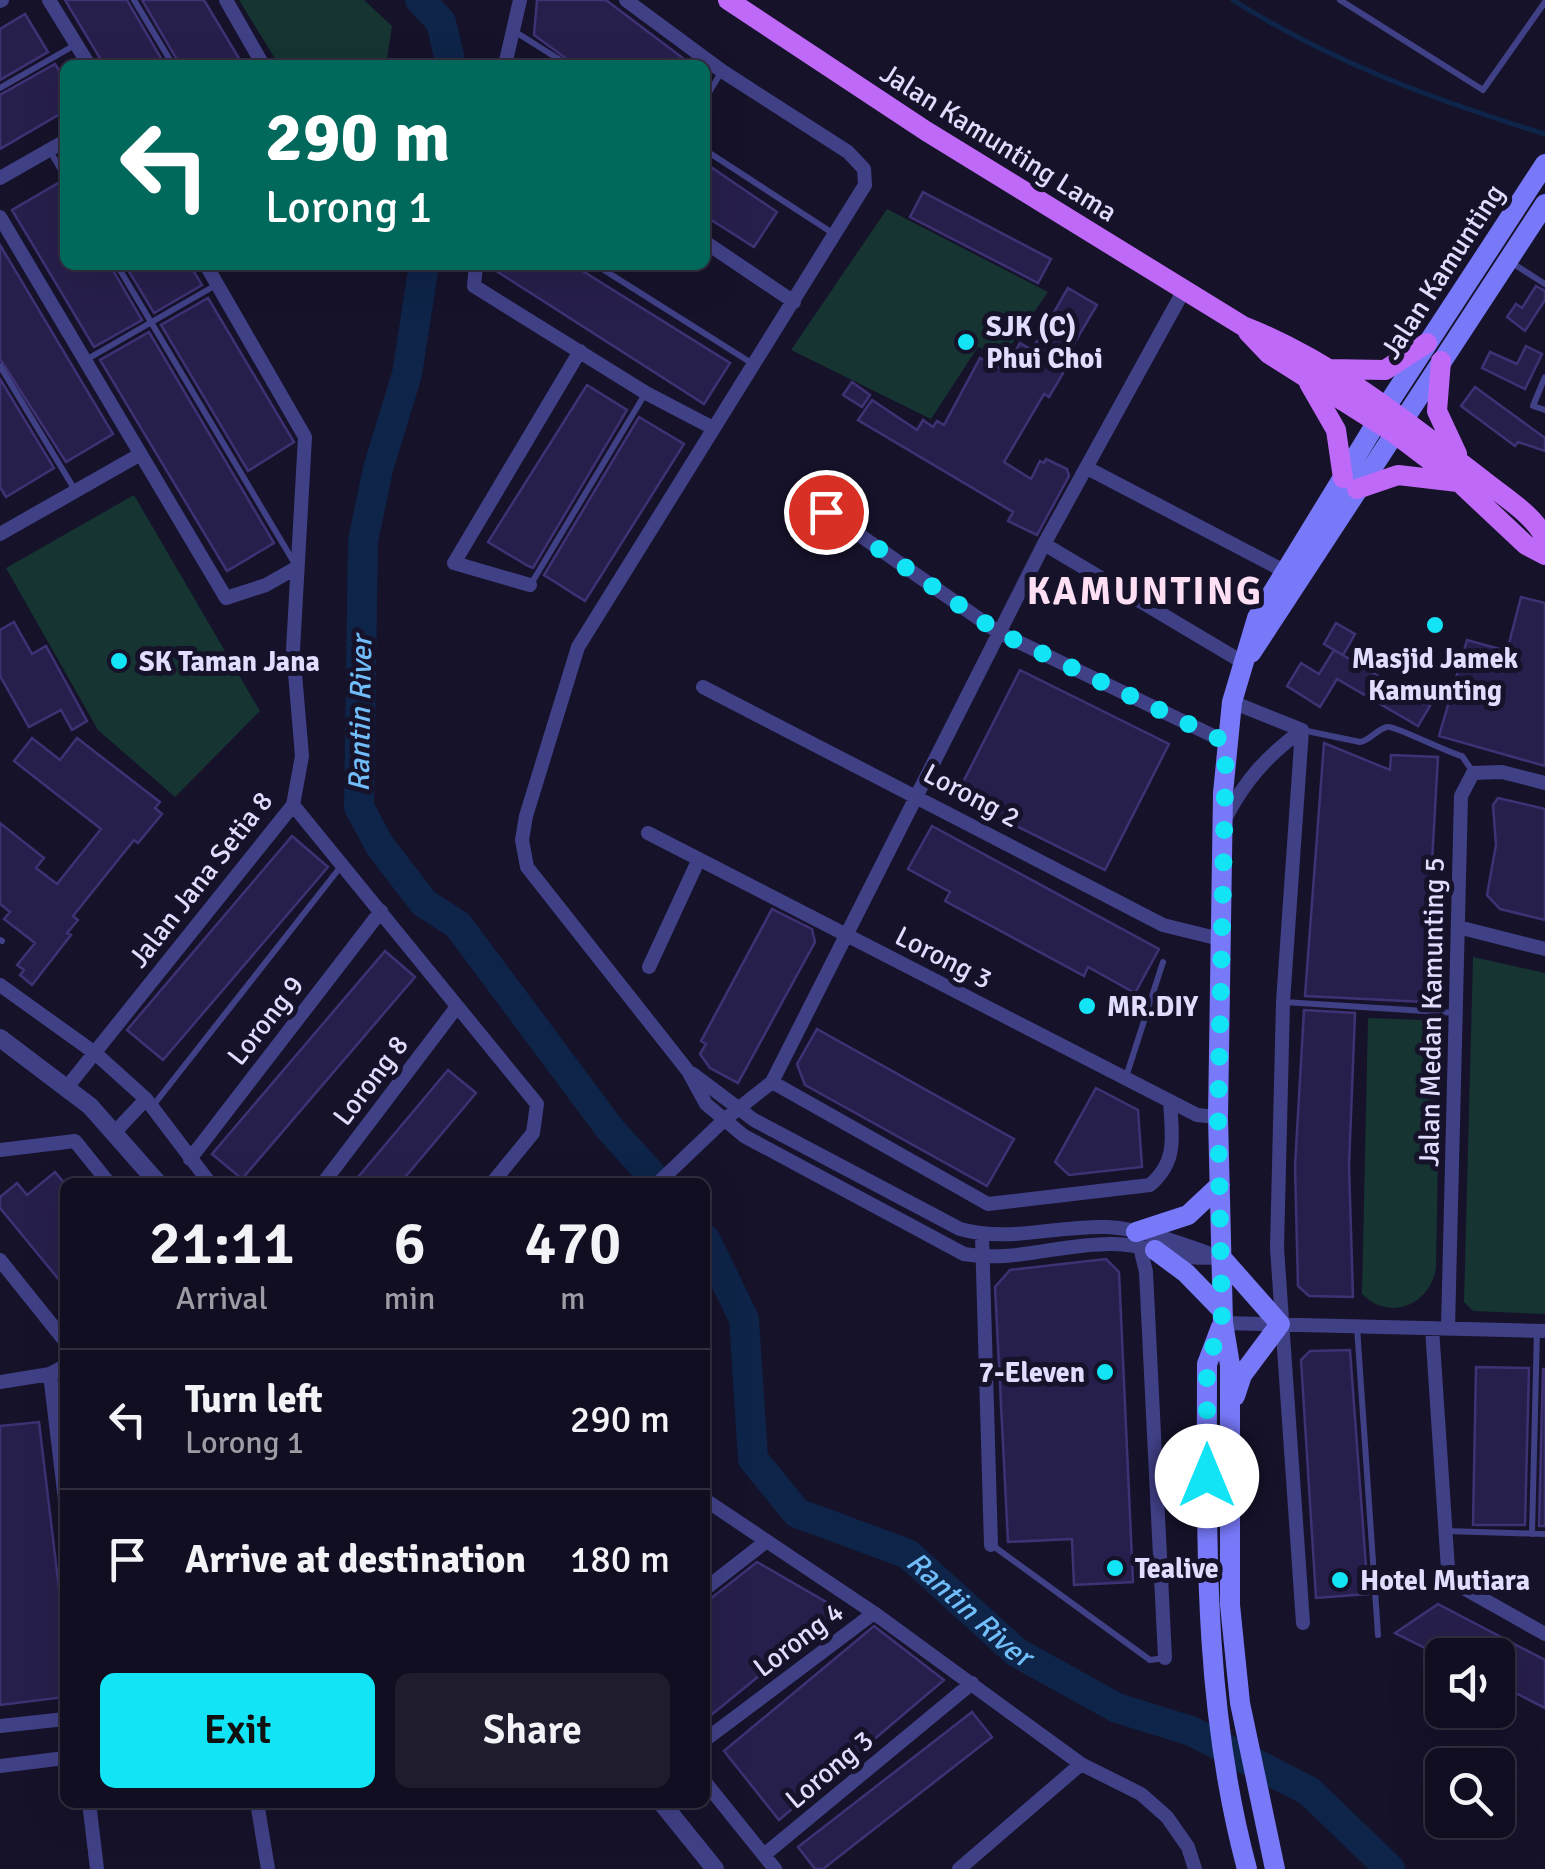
<!DOCTYPE html>
<html lang="en">
<head>
<meta charset="utf-8">
<style>
	body { margin:0; font-family:Signika,sans-serif; background:#1e1c2d; color:#f1f3f6; height:100vh; display:flex; flex-direction:column; font-size:38px; white-space:nowrap }
	* { box-sizing:border-box; margin:0 }
	p { font-size:32px; color:#9c9ca5 }
	.icon { flex:none; width:55px; height:55px; fill:none; stroke:currentColor; stroke-width:2; stroke-linecap:round; stroke-linejoin:round }
	.map { position:relative; flex:1; overflow:hidden }
	.drawer { position:absolute; left:60px; top:1178px; width:650px; height:630px; display:flex; flex-direction:column; background:#100e20; border-radius:15px; box-shadow:0 10px 40px #0002,0 0 0 2px #302e3e }
	.drawer>* { flex:none }
	.banner { position:absolute; left:60px; top:60px; width:650px; height:210px; border-radius:15px; box-shadow:0 10px 40px #0002,0 0 0 2px #302e3e; background:#00695c; color:#fff; overflow:hidden }
	.buttons { position:absolute; left:1425px; top:1638px; display:grid; gap:20px }
	.buttons a { display:grid; place-items:center; width:90px; height:90px; border-radius:15px; background:#100e20; box-shadow:0 10px 40px #0002,0 0 0 2px #302e3e; font-size:50px }
	.pin { position:absolute; display:grid; place-items:center; width:85px; height:85px; color:#fff; margin:-42px; border:5px solid #fff; border-radius:50%; box-shadow:0 2px 10px #0007 }
	.me { position:absolute; width:110px; margin:-55px; rotate:0deg; stroke-linejoin:round; filter:drop-shadow(0 0 8px #0008) }
	.turn { display:flex; align-items:center; gap:35px; height:210px; padding:0 40px; font-size:45px }
	.turn .icon { width:130px; height:130px; stroke-width:2.5 }
	.turn b { display:block; font-size:70px; line-height:85px }
	.eta { display:flex; justify-content:space-evenly; align-items:center; height:170px; text-align:center }
	.eta b { font-size:60px; font-weight:600; line-height:70px }
	.action { display:flex; gap:20px; margin-top:auto; padding:20px 40px }
	.action a { flex:1; height:115px; border-radius:15px; background:#12e4f5; color:#111; font-size:40px; font-weight:600; line-height:115px; text-align:center }
	.action a+a { background:#1e1c2d; color:#f1f3f6 }
	ul { padding:0; list-style:none }
	li { display:flex; align-items:center; gap:30px; height:140px; padding:0 40px; border-top:2px solid #302e3e }
	li div { flex:1 }
	li b { display:block; font-size:38px }
	li em { font-style:normal }
	.map>svg:first-child { display:block }
</style>
</head>
<body>
<div class="map">
<svg width="1545" height="1869" viewBox="0 0 1545 1869">
	<rect width="100%" height="100%" fill="#16122a"/>
	<path fill="#153432" d="M239,0H364L392,26L386,65H279Z
		M887,209L1048,292L1002,358L978,347L931,419L791,350Z
		M134,495L260,711L175,797L98,730L6,568Z
		M1473,957L1545,973V1314L1473,1311L1464,1302Z
		M1368,1018L1422,1020L1440,1041L1436,1268C1430,1305 1390,1322 1362,1294Z"/>
	<g fill="none" stroke-linecap="round" stroke-linejoin="round">
		<path stroke="#0e2448" stroke-width="5" d="M1233,0C1329,61 1437,101 1545,134"/>
		<g stroke="#0e2448" stroke-width="30">
			<path d="M420,0L441,22L451,65"/>
			<path d="M424,265L407,374L378,469L363,541L359,807L380,846L424,903L458,925L610,1129L658,1182"/>
			<path id="s1" d="M705,1239L744,1319L753,1459L797,1513L908,1554L1016,1652L1117,1708L1191,1731L1309,1791L1390,1869"/>
		</g>
	</g>
	<path fill="#271f4b" stroke="#3e3275" stroke-width="2.5" d="M65,0H127L165,65H104Z
		M142,0H204L243,65H180Z
		M537,0H606L692,65H575L534,35Z
		M25,14L48,52L0,80V29Z
		M55,64L65,80V111L0,149V95Z
		M705,163L777,212L754,247L705,216Z
		M60,182L65,191V265H110L142,320L94,347L12,210Z
		M923,192L1051,259L1038,283L910,217Z
		M0,245L113,434L66,462L0,359Z
		M125,265H190L202,285L154,313Z
		M487,265H573L730,363L704,404Z
		M1536,286L1545,291V300L1525,331L1507,317L1516,304L1522,308Z
		M1068,288L1097,305L1060,367L1065,370L1049,397L1044,394L1004,462L1031,479L1040,461L1044,463L1046,459L1067,469L1069,476L1037,535L1008,521L1013,512L858,420L872,400L917,430L923,420L933,427L937,421L944,425L980,358L1004,370L1020,343L1032,350Z
		M208,298L294,442L248,471L161,325Z
		M149,332L274,543L227,571L100,360Z
		M1526,346L1542,354L1525,389L1482,368L1490,352L1517,364Z
		M0,379L54,468L6,497L0,487Z
		M852,382L870,395L862,407L843,395Z
		M587,385L627,410L533,568L528,566L488,542Z
		M1475,387L1545,438V451L1518,442L1515,446L1461,406Z
		M639,417L684,444L585,601L544,575Z
		M1521,597L1545,603V766L1439,736L1467,640L1507,651Z
		M14,622L32,654L46,646L87,721L72,730L61,710L29,727L0,676V630Z
		M1336,623L1355,634L1343,655L1324,644Z
		M1334,650L1430,706L1418,726L1337,679L1320,707L1287,686L1301,663L1319,674Z
		M1020,670L1169,744L1105,870L956,796Z
		M32,738L60,760L77,738L160,802L155,808L162,814L138,843L134,840L73,916L78,920L67,933L71,935L32,985L20,975L24,970L17,965L35,943L4,919L10,912L0,904V823L44,858L36,868L57,884L101,829L14,761Z
		M1324,743L1390,770L1391,755L1438,757L1424,1002L1305,996Z
		M1498,798L1545,809V920L1500,909L1487,895L1496,845L1493,805Z
		M932,826L1159,949L1135,993L1088,967L1084,976L945,901L950,892L908,869Z
		M292,836L328,867L163,1060L127,1030Z
		M772,909L812,929L815,942L738,1083L710,1068L700,1054L706,1044L701,1041Z
		M385,951L415,977L242,1179L212,1154Z
		M1304,1010L1355,1013L1349,1166L1353,1297L1309,1296L1298,1286L1295,1166Z
		M817,1029L1014,1139L987,1186L805,1085L797,1064Z
		M448,1070L476,1093L401,1182H354Z
		M1096,1088L1138,1110L1142,1167L1069,1175L1055,1162Z
		M55,1172L65,1184V1287L0,1208V1197L17,1183L27,1195Z
		M1106,1259L1119,1272L1133,1582L1074,1585L1072,1539L1008,1542L995,1287L1010,1270Z
		M1350,1350L1368,1594L1316,1598L1301,1360L1310,1351Z
		M1476,1367L1529,1368L1525,1525H1473Z
		M1543,1369H1545V1526H1539Z
		M39,1422L65,1639V1697L0,1705V1426Z
		M757,1562L840,1610L705,1720V1603Z
		M1438,1604L1545,1660V1708L1498,1684V1655H1439L1395,1633Z
		M874,1626L944,1680L779,1820L724,1751Z
		M972,1712L992,1737L823,1869H815L798,1847Z"/>
	<g fill="none" stroke-linecap="round" stroke-linejoin="round">
		<path stroke="#404087" stroke-width="6" d="M134,0L173,65
			M1340,0L1483,90L1545,2
			M514,31L568,65
			M0,88L75,45
			M705,99L722,71
			M705,150L834,234
			M50,151L65,177
			M1512,263L1545,284
			M117,265L295,564
			M596,265L753,364
			M84,361L216,285
			M0,366L75,490
			M1545,377L1533,406L1545,410
			M531,584L645,394
			M1302,730L1360,742C1371,740 1377,729 1387,727C1393,725 1447,752 1462,756L1473,772
			M0,940L2,941
			M1284,1002L1456,1013
			M1126,1077L1163,962
			M152,1107L342,865
			M1357,1327L1378,1635
			M1446,1531L1545,1534
			M1532,1534L1537,1330
			M992,1545L1150,1660L1165,1658"/>
		<path stroke="#404087" stroke-width="14" d="M49,0L89,65
			M226,0L263,65
			M626,0L722,71L848,152L864,169L865,185L578,647L526,816L522,840L527,867L688,1071L706,1104L744,1136L964,1254C1015,1263 1062,1243 1113,1244C1153,1244 1179,1262 1221,1257
			M0,1L2,0
			M505,65L520,0
			M0,178L65,141
			M0,217L226,598L266,585L294,569
			M705,242L794,302
			M476,265L474,286L646,393L713,428
			M1089,469L1290,574
			M801,494L998,632L1226,742
			M0,534L139,455
			M1044,544L1244,663
			M530,585L454,563L580,351
			M703,687L1163,925L1220,939
			M1232,702L1302,730
			M1302,730L1283,1002L1277,1248L1303,1623
			M293,805L537,1104L533,1133L493,1182
			M1225,819C1245,780 1267,756 1302,730
			M648,833L1197,1115L1218,1117
			M1458,927L1545,949
			M649,967L699,859
			M0,985L95,1053L146,1099L209,1182
			M693,1074L754,1120L960,1229C1009,1243 1057,1225 1107,1227C1143,1229 1180,1243 1213,1255
			M772,1082L988,1204L1150,1185C1178,1161 1172,1136 1170,1101
			M68,1086L293,805L302,756L293,650L305,437L206,265
			M115,1132L146,1099
			M0,1150L75,1141L108,1182
			M190,1159L381,911
			M324,1182L456,1008
			M659,1182L724,1120L772,1082L1044,544L1184,290
			M982,1236L991,1545
			M1140,1247L1146,1272L1165,1658
			M0,1260L65,1341
			M1223,1323L1545,1331
			M1432,1328L1448,1569L1458,1585L1545,1634
			M1448,1328L1461,796L1473,773L1502,772L1545,783
			M50,1374L65,1500
			M0,1382L50,1374L65,1366
			M710,1503L874,1613L1081,1764L1141,1794L1167,1817L1188,1847L1195,1869
			M705,1589L764,1543
			M0,1726L65,1719
			M705,1740L874,1613
			M0,1766L65,1758
			M705,1782L775,1869
			M89,1802L97,1869
			M257,1802L268,1869
			M764,1855L972,1683
			M959,1869L1081,1764"/>
		<path stroke="#404087" stroke-width="18" d="M0,1038L90,1106L157,1182
			M661,1802L715,1869"/>
		<path stroke="#7879f9" stroke-width="20" d="M1251,653L1545,204
			M1136,1232L1188,1215L1220,1185
			M1155,1250L1186,1273L1222,1310
			M1221,1257L1280,1324L1242,1375L1235,1396
			M1221,1327L1207,1364C1207,1535 1202,1702 1247,1869
			M1275,1869L1240,1703L1230,1605V1365L1223,1323L1218,1117L1223,793L1232,702L1257,618L1386,407L1545,164"/>
		<path stroke="#bf69f9" stroke-width="20" d="M728,0L926,131L1243,326C1331,360 1409,423 1483,480C1504,497 1533,514 1545,538
			M1248,332L1269,354L1394,433L1460,483L1526,545L1545,555
			M1441,361L1437,411L1457,454
			M1328,369L1385,370L1427,343
			M1309,383L1336,430L1343,478
			M1357,489L1398,475L1458,482"/>
	</g>
	<g fill="none" stroke-linecap="round" stroke-linejoin="round">
		<path stroke="#12e4f5" stroke-width="18" stroke-dasharray="0 32.4" d="M826,512L998,632L1226,742L1218,1118L1222,1323L1207,1364V1476"/>
	</g>
	<g fill="#12e4f5" stroke="#16122a" stroke-width="4">
		<circle cx="966" cy="342" r="10"/>
		<circle cx="1435" cy="625" r="10"/>
		<circle cx="119" cy="661" r="10"/>
		<circle cx="1087" cy="1006" r="10"/>
		<circle cx="1105" cy="1372" r="10"/>
		<circle cx="1115" cy="1568" r="10"/>
		<circle cx="1340" cy="1580" r="10"/>
	</g>
	<g text-anchor="middle" stroke-width="10" stroke-linejoin="round" paint-order="stroke">
		<g font-size="28" fill="#e0ddfe" stroke="#16122a">
			<text transform="translate(999 142) rotate(32)" y="10">Jalan Kamunting Lama</text>
			<text transform="translate(1442 271) rotate(-57)" y="10">Jalan Kamunting</text>
			<text transform="translate(972 795) rotate(28)" y="10">Lorong 2</text>
			<text transform="translate(200 879) rotate(-52)" y="10">Jalan Jana Setia 8</text>
			<text transform="translate(944 957) rotate(27)" y="10">Lorong 3</text>
			<text transform="translate(1431 1012) rotate(-89)" y="10">Jalan Medan Kamunting 5</text>
			<text transform="translate(265 1020) rotate(-52)" y="10">Lorong 9</text>
			<text transform="translate(370 1080) rotate(-53)" y="10">Lorong 8</text>
			<text transform="translate(798 1639) rotate(-37)" y="10">Lorong 4</text>
			<text transform="translate(829 1769) rotate(-40)" y="10">Lorong 3</text>
		</g>
		<g font-size="28" font-weight="bold" fill="#e0ddfe" stroke="#16122a" text-anchor="start">
			<text x="986" y="336">SJK (C)<tspan x="986" dy="32">Phui Choi</tspan></text>
			<text x="1435" y="668" text-anchor="middle">Masjid Jamek<tspan x="1435" dy="32">Kamunting</tspan></text>
			<text x="139" y="671">SK Taman Jana</text>
			<text x="1107" y="1016">MR.DIY</text>
			<text x="1085" y="1382" text-anchor="end">7-Eleven</text>
			<text x="1135" y="1578">Tealive</text>
			<text x="1360" y="1590">Hotel Mutiara</text>
		</g>
		<g font-size="30" font-style="italic" fill="#70bdf9" stroke="#16122a">
			<text transform="translate(360 714) rotate(-89)" y="10">Rantin River</text>
			<text dy="10" stroke="none"><textPath href="#s1" startOffset="500">Rantin River</textPath></text>
		</g>
		<g font-size="38" font-weight="bold" letter-spacing="2.5" fill="#fedff3" stroke="#16122a">
			<text x="1145" y="604">KAMUNTING</text>
		</g>
	</g>
</svg>
<div class="buttons">
<a><svg class="icon" aria-label="sound" viewBox="0 0 24 24"><path d="M4 9h4l5-4v14l-5-4H4zM17 9q2 3 0 6"/></svg></a>
<a><svg class="icon" aria-label="search" viewBox="0 0 24 24"><circle cx="10" cy="10" r="6"/><path d="M15 15l6 6"/></svg></a>
</div>
<div class="pin" style="left:826px;top:512px;background:#d93025"><svg class="icon" aria-label="arrive" viewBox="0 0 24 24"><path d="M6 21V4h12l-3 4 3 4H6"/></svg></div>
<svg class="me" style="left:1207px;top:1476px" viewBox="-20 -20 40 40"><circle r="19" fill="#fff"/><path d="M0-13L10 11 0 6-10 11z" fill="#12e4f5"/></svg>
<div class="banner">
<div class="turn"><svg class="icon" aria-label="left" viewBox="0 0 24 24"><path d="M17 20v-9H6M10 6l-5 5 5 5"/></svg><div><b>290 m</b>Lorong 1</div></div>
</div>
<section class="drawer">
<div class="eta">
<div><b>21:11</b><p>Arrival</p></div>
<div><b>6</b><p>min</p></div>
<div><b>470</b><p>m</p></div>
</div>
<ul>
<li><svg class="icon" aria-label="left" viewBox="0 0 24 24"><path d="M17 20v-9H6M10 6l-5 5 5 5"/></svg><div><b>Turn left</b><p>Lorong 1</p></div><em>290 m</em></li>
<li><svg class="icon" aria-label="arrive" viewBox="0 0 24 24"><path d="M6 21V4h12l-3 4 3 4H6"/></svg><div><b>Arrive at destination</b></div><em>180 m</em></li>
</ul>
<div class="action"><a>Exit</a><a>Share</a></div>
</section>
</div>
</body>
</html>
